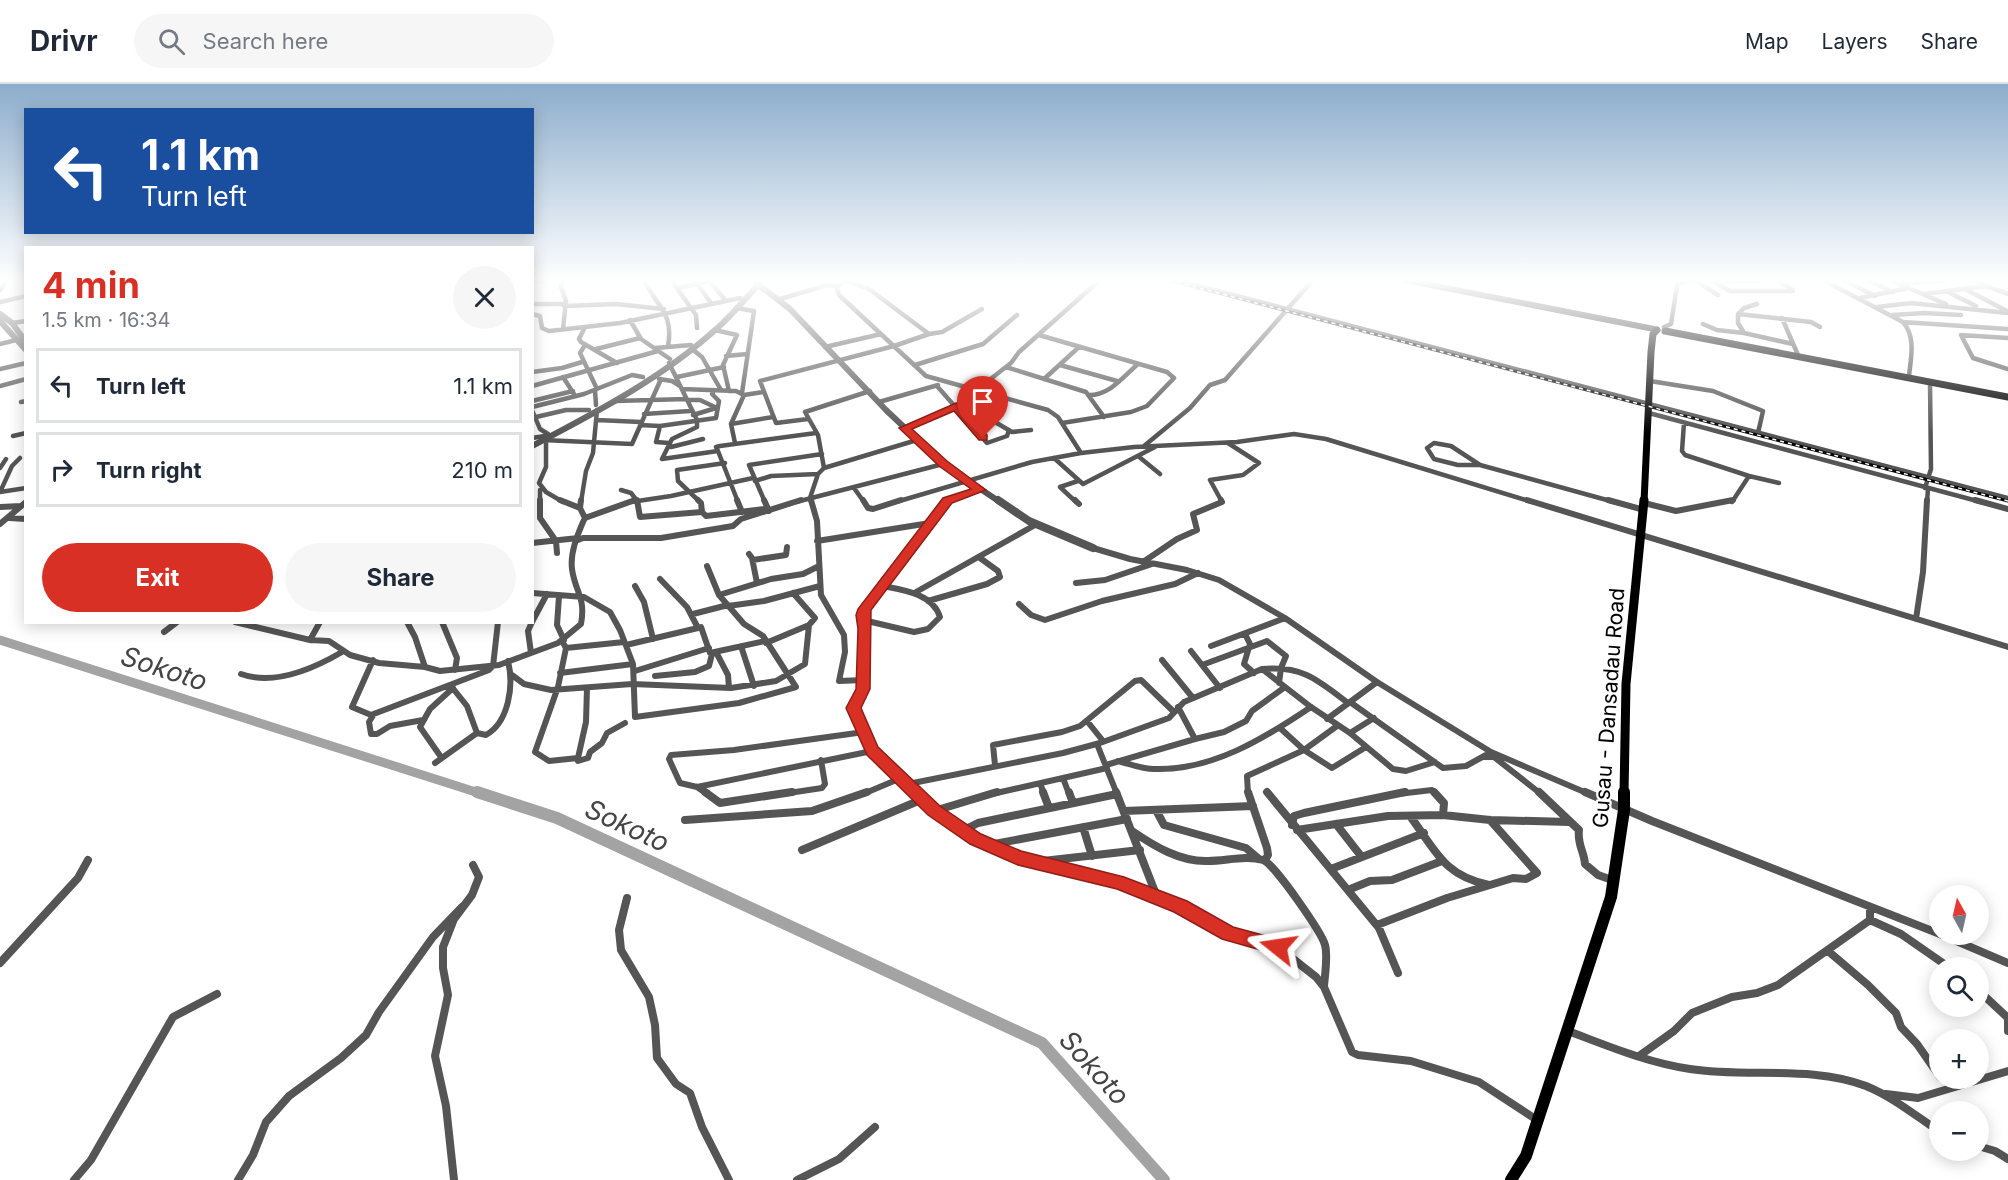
<!DOCTYPE html>
<html lang="en">
<head>
<meta charset="utf-8">
<style>
	body { margin:0; font-family:Inter,sans-serif; background:#f6f6f7; color:#1f2937; height:100vh; display:flex; flex-direction:column; font-size:22px; white-space:nowrap }
	* { box-sizing:border-box; margin:0 }
	p { font-size:20px; color:#747a83 }
	.icon { flex:none; width:33px; height:33px; fill:none; stroke:currentColor; stroke-width:2; stroke-linecap:round; stroke-linejoin:round }
	.map { position:relative; flex:1; overflow:hidden }
	.details { position:absolute; left:24px; top:162px; width:510px; height:378px; display:flex; flex-direction:column; background:#fff; border-radius:0px; box-shadow:0 3px 15px #0003 }
	.details>* { flex:none }
	.top-card { position:absolute; left:24px; top:24px; width:510px; height:126px; border-radius:0px; box-shadow:0 3px 15px #0003; background:#1a4fa0; color:#fff; overflow:hidden }
	.needle { width:39px; rotate:352deg }
	.tools { position:absolute; left:1929px; top:801px; display:grid; gap:12px }
	.tools a { display:grid; place-items:center; width:60px; height:60px; border-radius:50%; background:#fff; box-shadow:0 3px 15px #0003; font-size:30px }
	.pin { position:absolute; display:grid; place-items:center; width:51px; height:51px; color:#fff; margin:-62px -26px; border-radius:50% 50% 50% 0; rotate:-45deg; box-shadow:0 0 6px #0007 }
	.pin .icon { rotate:45deg }
	.me { position:absolute; width:66px; margin:-33px; rotate:285deg; stroke-linejoin:round; filter:drop-shadow(0 0 4px #0008) }
	.turn { display:flex; align-items:center; gap:21px; height:126px; padding:0 18px; font-size:27px }
	.turn .icon { width:78px; height:78px; stroke-width:2.5 }
	.turn b { display:block; font-size:42px; line-height:51px }
	.round { display:grid; place-items:center; flex:none; width:63px; height:63px; border-radius:32px; background:#f6f6f7 }
	.headline { display:flex; align-items:center; justify-content:space-between; height:102px; padding:0 18px }
	h1 { font-size:36px; font-weight:700; line-height:45px; color:#d93025 }
	.action { display:flex; gap:12px; margin-top:auto; padding:12px 18px }
	.action a { flex:1; height:69px; border-radius:36px; background:#d93025; color:#fff; font-size:24px; font-weight:700; line-height:69px; text-align:center }
	.action a+a { background:#f6f6f7; color:#1f2937 }
	ul { padding:0; list-style:none }
	li { display:flex; align-items:center; gap:18px; height:75px; margin:0 12px 9px; padding:0 6px; border:3px solid #e0e1e3; border-radius:0px }
	li div { flex:1 }
	li b { display:block; font-size:22px }
	li em { font-style:normal }
	header { display:flex; align-items:center; gap:36px; box-sizing:border-box; height:84px; padding:0 30px; background:#fff; border-bottom:2px solid #e0e1e3 }
	header strong { font-size:28px }
	nav { display:flex; gap:33px; margin-inline-start:auto; font-size:21px }
	.search { width:420px; height:54px; background:#f6f6f7; display:flex; align-items:center; gap:15px; box-sizing:border-box; padding:0 21px; border-radius:33px; color:#747a83; font-size:22px }
	.map>svg:first-child { display:block }
</style>
</head>
<body>
<header>
<strong>Drivr</strong>
<div class="search"><svg class="icon" aria-label="search" viewBox="0 0 24 24"><circle cx="10" cy="10" r="6"/><path d="M15 15l6 6"/></svg>Search here</div>
<nav><a>Map</a><a>Layers</a><a>Share</a></nav>
</header>
<div class="map">
<svg width="2008" height="1096" viewBox="0 0 2008 1096">
	<rect width="100%" height="100%" fill="#fff"/>
	<g fill="none" stroke-linecap="round" stroke-linejoin="round">
		<path stroke="#a3a3a3" stroke-width="9" d="M0,556L482,710"/>
		<path stroke="#a3a3a3" stroke-width="12" d="M477,708L557,734L1042,959L1164,1096"/>
		<path stroke="#555" stroke-width="4.5" d="M563,196L561,203L566,217L563,245
			M644,196C657,223 674,229 668,262
			M671,196L696,231L697,244
			M844,196L837,204L839,211L926,292L1048,326L1058,333L1081,369
			M1176,196L2008,414
			M1695,196L1718,211
			M1711,196L1730,207H1793
			M1721,196L1758,197
			M1777,196L1793,206
			M1823,196L1903,238L2008,245
			M1844,196L1875,212
			M1868,196L1893,208
			M1890,196L1946,220
			M1973,196L1986,202
			M710,197L725,216
			M532,198L544,196
			M696,198L711,219
			M1677,200L1696,196
			M1903,200L1947,196
			M677,204L716,196
			M1965,205L2007,227
			M0,206L7,196
			M1948,208L1976,222
			M1924,210L1986,202L2008,210
			M1860,214L1908,204
			M780,215L827,201L838,202
			M0,218L26,212
			M532,220H564
			M564,222L616,220L664,225
			M1877,223L1911,219L2008,229
			M736,224L754,227L742,309
			M1739,229L1744,224L1757,220
			M532,230L540,232L542,244L549,247L620,239L740,214
			M1892,231L1924,229L1961,231
			M1782,234L1798,271
			M630,236L641,255L670,275
			M1903,238C1916,253 1911,273 1909,292
			M12,239L26,237
			M1703,240L1717,246L1744,249
			M585,243L579,255L581,258L617,279
			M1664,243L1671,240L1678,196
			M715,246L737,251L723,281L729,307
			M929,250L942,248L982,225
			M1039,251L1167,288L1174,294L1147,322L1131,328L1062,339
			M2008,254L1961,251L1973,274L2008,285
			M0,260L16,256
			M1793,260L1744,249L1738,239V230L1811,238L1820,243
			M585,261L580,269L597,305
			M825,263L881,250
			M655,264L691,261
			M596,265L640,254
			M692,265L702,273L721,306
			M726,272L747,270
			M669,279L697,336V343L672,355L662,375L718,367
			M915,281L983,260L1017,231
			M1060,281L1117,297
			M1006,283L1086,308L1104,333
			M0,285L26,279
			M532,288L562,284L582,278
			M563,293L574,310
			M677,293L724,283
			M659,295L672,297L680,302
			M1044,295L1079,263
			M1650,297L1713,307L1763,327L1758,349
			M0,302L26,295
			M532,302L658,267
			M937,302L987,359L1007,352L1009,346
			M682,305L736,307L744,311L763,308
			M595,306L596,321
			M1089,311C1110,311 1123,293 1138,280
			M687,316H700L717,324
			M532,317L573,307
			M615,317L686,315
			M21,318L26,317
			M879,318L938,301
			M532,323L584,310L632,291L643,293
			M532,326L540,345L548,350
			M962,329L995,338L1012,348L1031,346
			M1649,329L1981,418
			M644,330L690,327
			M693,331L716,324
			M536,333L566,326H589
			M808,335L776,339L760,297L894,262L929,250L869,205L844,196
			M597,336L641,338
			M1684,339L1682,367L1685,371L1749,392L1779,399
			M731,340L773,333
			M640,341L660,342L656,358L669,359L671,363L703,355
			M660,342L716,334L719,317L712,310L714,306
			M904,344L956,322L1011,279L1019,268L1100,196
			M13,352L26,349
			M532,354L545,352
			M543,356L632,360L661,295
			M546,357V383L539,399L546,408L563,418
			M735,359L731,340L744,311
			M1434,359L1451,362L1480,381H1458L1434,375L1427,364Z
			M1144,362L1190,324L1210,301L1225,296L1313,196
			M718,367L716,363L720,362L816,349
			M718,367L738,418
			M1138,372L1160,390
			M1054,374L1083,400L1155,363
			M1480,381L1614,418
			M0,384L6,375
			M824,384L818,351L805,328L870,307
			M755,397L771,392L818,390
			M854,404L864,418
			M1925,404L1931,385L1930,298
			M540,406V418
			M621,406L631,409L638,418
			M0,408L12,382L20,374
			M0,408L26,404
			M810,414L811,418
			M810,414L818,390L824,384L917,356
			M581,418L586,387L593,369L597,326
			M631,418L671,412L753,394
			M700,418L678,397L677,386L725,379
			M765,418L749,381L822,370
			M796,418L943,380
			M896,418L1032,378L1081,369L1134,363L1237,358L1294,350L1326,355L1532,418
			M947,418L980,406
			M1076,418L1060,403L1078,397
			M1222,418L1210,396L1243,391L1259,379L1228,359
			M1732,418L1749,392
			M1927,418L1928,405"/>
		<path stroke="#555" stroke-width="6" d="M540,416V434L556,457L557,469
			M560,416L580,424
			M581,416L580,424L585,434
			M637,416L640,433L702,428L706,432L765,425
			M698,416L701,419L702,428
			M737,416L742,428
			M764,416L769,427
			M811,416L817,437L821,511L844,551L845,568L839,597L864,596
			M863,416L868,424L873,425L901,416
			M1075,416L1079,420
			M1527,416L2008,563
			M1608,416L1644,426
			M1975,416L2008,425
			M1644,419L1676,427L1733,416
			M0,423L21,422
			M9,434L26,435
			M0,440L26,418
			M578,456L583,454H661L733,442L741,435L801,416
			M817,457L930,439
			M532,459L578,454
			M1093,464L1130,475L1187,486L1219,496L1285,534L1377,598L1491,668L1589,710
			M749,470L752,474L757,499
			M753,476L786,471L787,463
			M1143,478L1177,455L1197,446L1193,430L1222,418L1221,416
			M660,495L687,523L698,544L701,543L710,569L765,557
			M1076,499L1105,496L1152,480
			M635,502L644,518L653,555
			M916,508L1035,441
			M532,509L584,513L610,528L620,546L633,580L635,633L739,619L796,603L763,552L744,540L719,511L707,482
			M719,511L771,495L803,490L817,483
			M559,512L557,541L564,556
			M928,517L987,500L1000,493L998,487L980,474
			M1019,520L1031,531L1045,536L1102,517L1175,500L1198,489
			M728,522L764,517L820,502
			M693,530L728,521
			M1916,535L1923,488L1927,416
			M863,536L914,548L928,545L940,533C933,510 904,506 883,502
			M235,538L310,556L329,557L350,571L379,579L425,583L440,587L499,581L558,559L581,540C586,513 575,508 572,485C570,469 577,452 583,438L585,434L635,416
			M407,538L415,553L425,583
			M442,538L457,574L455,586
			M532,538L547,510
			M164,548L177,538
			M1245,550L1250,560L1244,580L1254,589
			M310,556L320,538
			M562,557L566,564L558,603L535,668L549,677L578,674L586,638L587,604
			M766,559L809,541
			M626,561L698,544
			M741,562L754,602
			M1211,562L1285,534
			M566,564L624,558
			M1191,567L1220,604
			M716,568L728,591L729,604
			M531,569L528,547L532,538
			M373,576L352,623L371,631L489,586L493,582L498,538
			M1162,576L1193,614
			M1202,581L1267,557L1286,572L1281,584L1279,599
			M635,587L709,564
			M560,589L633,580
			M241,590C274,602 313,585 342,568
			M512,591L524,600L551,606L632,600L731,604L776,597L805,580L809,541L815,534L793,509
			M655,592L695,588L709,582L712,570
			M451,602L467,622L477,649
			M1350,618L1443,684L1466,682L1486,671
			M1348,619C1318,596 1302,581 1262,585L1311,623L1350,649L1393,685L1406,687L1435,678
			M374,630L369,638L371,650H377L390,642L423,636
			M1327,635L1377,598
			M1087,637L1103,657
			M1280,644L1304,666L1332,684L1366,663
			M864,648L734,666L671,671L669,675L680,699L697,703L872,667
			M477,649L486,651C509,638 514,601 508,577
			M1350,649L1374,634
			M1195,655L1224,648L1246,637L1252,627L1285,603
			M1097,660L1117,710
			M441,673L420,643L430,625L453,604
			M1483,673H1494L1541,710
			M578,674V677L588,674L590,668L602,659L607,649L625,639
			M1118,677C1130,680 1142,685 1154,685C1212,687 1265,654 1311,623
			M435,679L477,649
			M995,681L993,661L1062,648L1080,642L1135,597L1141,596L1174,628
			M1106,681L1195,655L1178,623
			M1063,694L1069,710
			M1040,699L1044,710
			M908,700L1063,669L1100,659L1169,634L1184,618L1262,585
			M697,703L707,710
			M1267,708L1268,710
			M782,710L822,704L825,700L821,676
			M863,710L901,694
			M916,710L872,667L854,625C865,600 864,577 865,549C865,540 862,533 865,525L948,416
			M992,710L1107,684
			M1248,710L1247,692L1304,666L1337,642
			M1398,710L1432,706L1436,710"/>
		<path stroke="#555" stroke-width="8" d="M705,708L720,719L792,708
			M915,708L934,727L975,755L1019,774L1118,798L1181,822L1229,850L1278,863L1316,893L1324,903L1352,968L1358,971L1411,977L1479,998L1537,1036
			M1043,708L1049,724
			M1069,708L1073,719
			M1116,708L1157,813
			M1248,708L1267,764L1268,771L1265,776
			M1267,708L1379,844L1398,889
			M1434,708L1444,719L1443,731
			M1539,708L1579,746C1577,760 1584,767 1585,780L1598,791L1612,796
			M1585,708L1652,737L1940,850
			M1156,726L1164,741L1246,764L1259,775
			M934,727L997,708
			M1124,727L1253,722
			M1410,732C1436,767 1444,792 1489,801
			M685,736L812,727L867,708
			M1336,740L1361,772
			M1292,741L1294,732L1304,729L1405,708
			M1083,743L1092,772
			M1297,746L1388,732L1443,731L1490,736L1569,738
			M962,747L978,739L1117,710
			M1132,747C1154,762 1180,778 1208,777C1226,777 1246,771 1263,776C1273,778 1322,849 1325,861C1328,872 1325,890 1324,902
			M989,761L1127,735
			M802,766L923,715
			M1043,777L1140,766
			M1331,785L1424,749
			M1348,806L1370,797L1392,796L1442,777
			M627,814L619,846L621,866L649,913L655,941L657,974L676,1000L690,1009L702,1043L729,1096
			M1870,836L1901,850L1950,884
			M1377,841L1447,814L1513,794L1526,795L1537,789L1490,736
			M1940,850L2008,879
			M1828,867L1868,901L1896,929L1901,943L1917,960L1940,993
			M0,879L78,794L88,776
			M1978,906L2008,934
			M2008,936V947
			M1568,947C1608,962 1648,979 1690,985C1747,994 1811,981 1866,1002C1893,1013 1916,1032 1940,1048
			M1639,972L1674,947L1692,929L1732,913L1757,909L1778,901L1870,836V823
			M1886,1010L1918,1014L2008,987
			M1978,1062L1995,1067L2008,1075
			M74,1096L91,1076L173,933L217,910
			M238,1096L253,1071L266,1038L289,1012L341,974L366,951L379,928L433,853L462,823
			M454,1096L446,1022L435,972L448,911L443,884V863L454,835L472,811L479,793L473,781
			M797,1096L839,1075L875,1043"/>
		<path stroke="#555" stroke-width="6" d="M756,199L790,225L886,326L943,380L1000,418
			M0,230L12,239L26,258
			M0,237L26,266
			M532,362C595,329 662,294 715,246C733,231 747,212 763,196"/>
		<path stroke="#555" stroke-width="8" d="M998,416L1029,437L1093,464"/>
		<path stroke="#222" stroke-width="6" d="M1405,196L1654,245"/>
		<path stroke="#000" stroke-width="7" d="M1665,247L2008,313
			M1644,418L1651,268L1653,250L1657,246"/>
		<path stroke="#000" stroke-width="9" d="M1624,710L1626,600L1644,416"/>
		<path stroke="#000" stroke-width="12" d="M1511,1096L1526,1072L1611,813L1624,726V708"/>
		<defs>
			<path id="rail" d="M1169,196L2008,417"/>
		</defs>
		<use href="#rail" stroke="#000" stroke-width="3"/>
		<use href="#rail" stroke="#fff" stroke-width="1.5" stroke-dasharray="4" stroke-linecap="butt"/>
	</g>
	<linearGradient id="sky" x2="0" y2="1"><stop stop-color="#8cadcc"/><stop offset="0.56" stop-color="#fff"/><stop offset="1" stop-color="#fff" stop-opacity="0"/></linearGradient>
	<rect width="2008" height="350" fill="url(#sky)"/>
	<path fill="#d93025" stroke="#8d1f18" stroke-width="1.5" d="M956,319L960,320L987,351V356H979L954,327L912,345L947,377L986,406L952,419L871,526L870,605L861,624L878,663L940,722L981,750L1021,767L1124,793L1187,817L1233,843L1285,857L1287,863L1285,868L1278,871L1222,855L1174,828L1117,805L1018,781L970,760L928,731L867,671L846,624L856,605L858,545L856,531L858,525L943,414L971,405L939,382L899,344Z"/>
	<g text-anchor="middle" stroke-width="4.5" stroke-linejoin="round" paint-order="stroke">
		<g font-size="21" fill="#000" stroke="#fff">
			<text transform="translate(1609 624) rotate(-86)" y="7">Gusau - Dansadau Road</text>
		</g>
		<g font-size="27" font-style="italic" fill="#444" stroke="#fff">
			<text transform="translate(164 585) rotate(18)" y="9">Sokoto</text>
			<text transform="translate(627 742) rotate(25)" y="9">Sokoto</text>
			<text transform="translate(1094 984) rotate(48)" y="9">Sokoto</text>
		</g>
	</g>
</svg>
<div class="tools">
<a><svg class="needle" viewBox="-14 -14 28 28"><path d="M0-13l5 13h-10z" fill="#e53935"/><path d="M0 13l5-13h-10z" fill="#747a83"/></svg></a>
<a><svg class="icon" aria-label="search" viewBox="0 0 24 24"><circle cx="10" cy="10" r="6"/><path d="M15 15l6 6"/></svg></a>
<a>+</a>
<a>−</a>
</div>
<div class="pin" style="left:983px;top:354px;background:#d93025"><svg class="icon" aria-label="arrive" viewBox="0 0 24 24"><path d="M6 21V4h12l-3 4 3 4H6"/></svg></div>
<svg class="me" style="left:1278px;top:863px" viewBox="-20 -20 40 40"><path d="M0-17L14 15 0 8-14 15z" fill="#d93025" stroke="#fff" stroke-width="4"/></svg>
<div class="top-card">
<div class="turn"><svg class="icon" aria-label="left" viewBox="0 0 24 24"><path d="M17 20v-9H6M10 6l-5 5 5 5"/></svg><div><b>1.1 km</b>Turn left</div></div>
</div>
<section class="details">
<div class="headline"><div><h1>4 min</h1><p>1.5 km · 16:34</p></div><a class="round"><svg class="icon" aria-label="close" viewBox="0 0 24 24"><path d="M6 6l12 12M18 6L6 18"/></svg></a></div>
<ul>
<li><svg class="icon" aria-label="left" viewBox="0 0 24 24"><path d="M17 20v-9H6M10 6l-5 5 5 5"/></svg><div><b>Turn left</b></div><em>1.1 km</em></li>
<li><svg class="icon" aria-label="right" viewBox="0 0 24 24"><path d="M7 20v-9h11M14 6l5 5-5 5"/></svg><div><b>Turn right</b></div><em>210 m</em></li>
</ul>
<div class="action"><a>Exit</a><a>Share</a></div>
</section>
</div>
</body>
</html>
